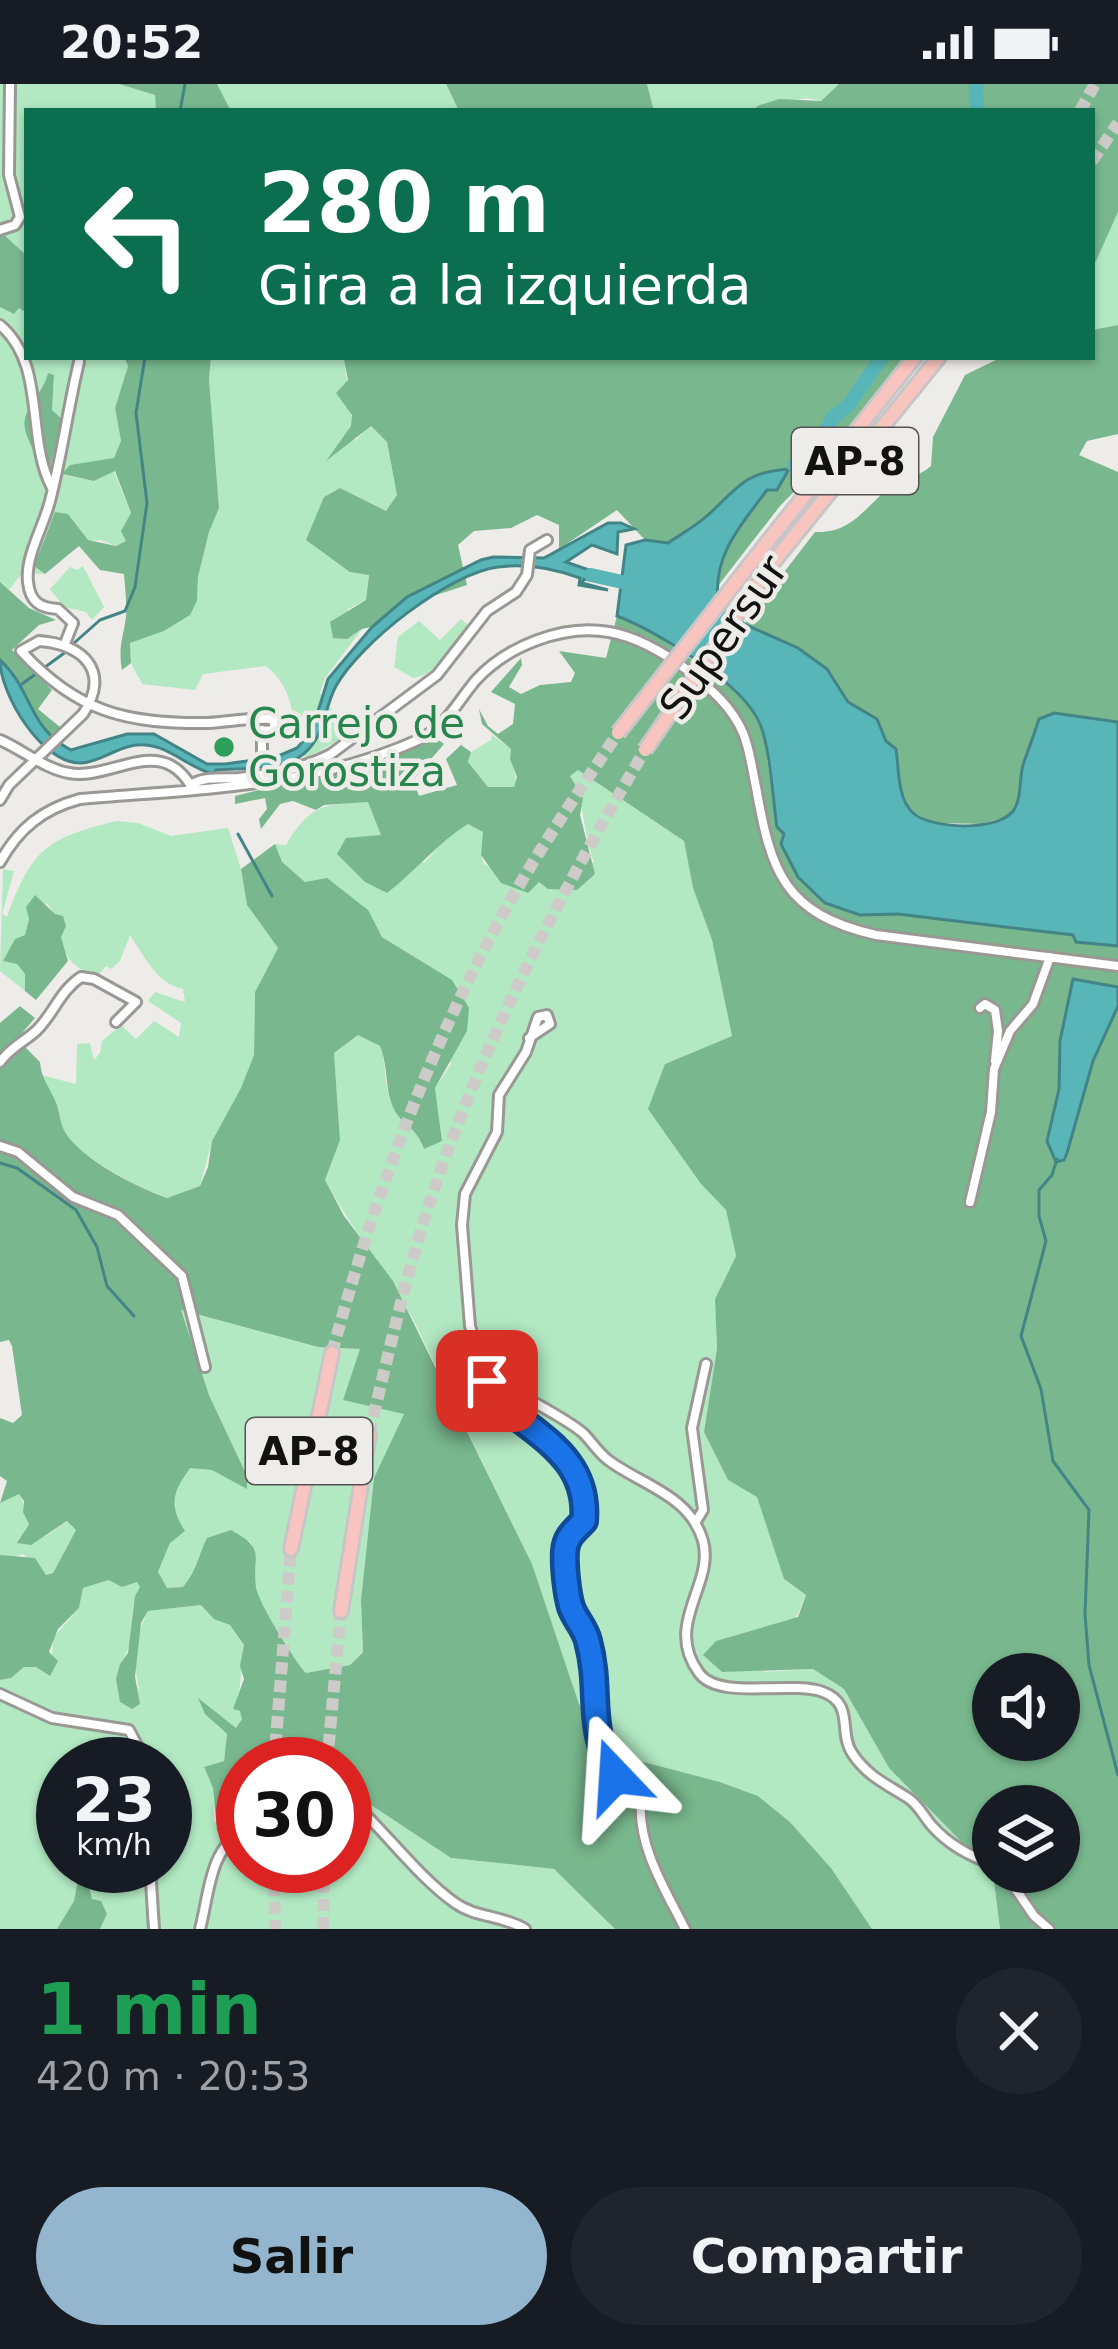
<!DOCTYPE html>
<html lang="es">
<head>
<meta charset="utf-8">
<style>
	body { margin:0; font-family:"DejaVu Sans",sans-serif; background:#20242c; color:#f1f3f6; height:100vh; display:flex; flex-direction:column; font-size:45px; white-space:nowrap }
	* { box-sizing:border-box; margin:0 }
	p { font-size:39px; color:#9ea1a6 }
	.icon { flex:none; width:66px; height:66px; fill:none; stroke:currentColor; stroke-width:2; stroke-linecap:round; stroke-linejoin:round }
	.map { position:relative; height:1845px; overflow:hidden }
	.details { display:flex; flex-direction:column; background:#171b24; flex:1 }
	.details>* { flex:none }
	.guide { position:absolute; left:24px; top:24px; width:1071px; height:252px; border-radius:0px; box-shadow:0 3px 9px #0004; background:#0b6e4f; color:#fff; overflow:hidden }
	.fabs { position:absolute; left:972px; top:1569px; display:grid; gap:24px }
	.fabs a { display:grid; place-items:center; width:108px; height:108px; border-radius:50%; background:#171b24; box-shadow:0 3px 9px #0004; font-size:60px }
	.speed { position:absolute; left:36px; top:1653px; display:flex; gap:24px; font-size:60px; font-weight:700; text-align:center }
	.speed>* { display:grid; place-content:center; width:156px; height:156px; border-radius:50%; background:#171b24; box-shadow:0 3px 9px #0004; line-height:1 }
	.speed small { font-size:30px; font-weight:400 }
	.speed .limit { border:18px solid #d22; background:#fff; color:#111 }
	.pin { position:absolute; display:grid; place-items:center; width:102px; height:102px; color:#fff; margin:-51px; border-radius:24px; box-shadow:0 6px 18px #0006 }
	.me { position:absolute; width:132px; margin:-66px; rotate:340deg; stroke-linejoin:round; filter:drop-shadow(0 0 9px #0008) }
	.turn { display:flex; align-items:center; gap:42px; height:252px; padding:0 36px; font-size:54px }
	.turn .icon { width:156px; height:156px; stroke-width:2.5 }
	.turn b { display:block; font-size:84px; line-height:102px }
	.round { display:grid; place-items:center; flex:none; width:126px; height:126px; border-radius:63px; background:#20242c }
	.overview { display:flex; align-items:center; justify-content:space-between; height:204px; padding:0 36px }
	h1 { font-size:72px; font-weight:600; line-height:90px; color:#1e9e55 }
	.cta { display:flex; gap:24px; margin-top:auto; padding:24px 36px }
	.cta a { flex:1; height:138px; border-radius:72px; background:#94b5ce; color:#111; font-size:48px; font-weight:600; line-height:138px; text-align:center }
	.cta a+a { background:#20242c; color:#f1f3f6 }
	.status { display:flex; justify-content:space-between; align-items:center; height:84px; padding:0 60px; background:#171b24; direction:ltr }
	.status svg { height:33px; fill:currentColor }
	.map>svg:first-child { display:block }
</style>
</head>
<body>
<div class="status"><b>20:52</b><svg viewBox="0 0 49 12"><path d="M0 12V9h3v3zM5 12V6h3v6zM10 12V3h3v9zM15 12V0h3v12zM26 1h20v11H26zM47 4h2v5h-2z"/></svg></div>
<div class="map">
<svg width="1118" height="1845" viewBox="0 0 1118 1845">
	<rect width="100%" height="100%" fill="#eeece8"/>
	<path fill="#b2e9c3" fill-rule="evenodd" d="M0,0H119L155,11L156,27H27V172L0,147Z
		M217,0H446L459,27H231Z
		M647,0H839L821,17L808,14L757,22L755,27H654Z
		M1118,128V241L1092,246V182Z
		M0,223H19L27,229V273H124L128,282L115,324L121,357L114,375L70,381L63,391L94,397L114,387L131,430L126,457L116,462L101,456L88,457L68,430L49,441L35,482L45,490L22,489L9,506L0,498ZM48,290L54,292L52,326L62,335L49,386L38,382C36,343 40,327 48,290Z
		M211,273L344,276L355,357L370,341L387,358L397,411L386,427L340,404L324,413L369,490L366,516L348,525L347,555L362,545L325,594L320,609L348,650L306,675C288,641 300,609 266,582L203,590L195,606L142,600L131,579L130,559L164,547L189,531L197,517L198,493L209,448L219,424L209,295Z
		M83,482L104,523L92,536L86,528L64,523L50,505L70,483L77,486Z
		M461,535L468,541C453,561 439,590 413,594L394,583L398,553L419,537L440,556Z
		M492,651L511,665C509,680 519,689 514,704L488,703L468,678L471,668L491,656Z
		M578,686L684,757L693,804L712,856L732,952L665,980L701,1100L726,1126L736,1172L715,1215L717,1264L704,1348L728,1396L757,1412L784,1495L806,1511L796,1534L716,1557L765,1588L813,1585L844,1605L889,1684L993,1790L1000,1845H872L831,1784L790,1738L758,1712L720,1698L632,1675L606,1659L579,1620L532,1480L413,1235C387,1186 351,1145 325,1096L340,1055L334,969L358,951L380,962C387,978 383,999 390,1011C401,1030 416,1043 423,1064L442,1057L435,1004L451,980L426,880L382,853L367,826L305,798L281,778L275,760L286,761C311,720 322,721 368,718L382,751L424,779L446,754L468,740L484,748L481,771L484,780L539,798L594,778C583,748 585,718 570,692Z
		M117,737L138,739L171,752L228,744L241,785L247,821L278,864L255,908L254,971L242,1003L212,1057L200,1102L167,1114C138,1103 78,1074 63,1045C54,1028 51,1009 41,991L76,1000L77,960L90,959L94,976L100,969L102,957L121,941L136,955L154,937L179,953L181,939L148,917L155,908L185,918L183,905C157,900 144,872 130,851L120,877L111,885L106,882L97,893C50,875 71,852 47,819L29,835L25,851L15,855L5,877L16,879L25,890L28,905L25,907L0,887L3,785L14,787L2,830L7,833C32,765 46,754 117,737Z
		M180,1226L317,1263L361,1265L404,1330L374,1395L361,1516L363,1567L350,1581L306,1589C294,1576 259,1520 256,1504C252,1483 262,1479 250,1457L199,1471L198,1486L183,1503L167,1504L158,1489L170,1459L173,1407L190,1383L212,1386L247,1403V1392L209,1311Z
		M20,1409L29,1440L24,1446L46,1452L68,1437L76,1446L53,1489L46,1491L23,1470L9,1474L0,1471V1419Z
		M109,1496L138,1498L140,1503C126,1527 138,1558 120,1580L140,1607C132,1585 136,1548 148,1527L201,1521L230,1541L244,1561C240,1585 243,1602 234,1625L241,1627L242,1635L235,1645L213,1630L217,1642L227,1650L224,1677L204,1684L213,1704L214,1737L227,1750L243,1742V1782H345V1710L371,1721L451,1774L554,1785L615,1845H100L107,1830L92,1815L89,1802L108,1782H165V1680H63V1782H88L79,1790L74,1817L57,1845H0V1596L11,1594L24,1583H36L51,1591L53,1554L79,1524L83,1504Z"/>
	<path fill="#79b88e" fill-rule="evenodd" d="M119,0H217L231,27H156L155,11Z
		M446,0H647L654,27H459Z
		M839,0H1118V128L1095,179L1092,182V27H755L757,22L779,15L821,17Z
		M0,147L27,172V229L19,224L14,230L0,223Z
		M1118,241V350L1087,357L1079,371L1118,388V638L1055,629L1025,676L1015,725L1005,733L982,740L935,739L912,728L908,721L896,690L898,679L877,635L848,618L809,572L744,540L815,448C852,449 862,426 888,405C901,395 919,393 931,382L933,353L965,291L1002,273H1092V246Z
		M124,273H211L209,295L219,424L209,448L198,493L197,517L190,531L164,547L130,559L131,579L122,586C118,562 123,555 126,533C127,519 125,504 124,490L100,486L79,462L45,490L34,482L55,428L68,430L88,456L116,462L126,457L121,447L131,429L115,387L94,397L62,390L70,381L114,374L121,357L115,324L128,282Z
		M329,273H903L840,361L780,422L717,503L728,457L768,405H778L788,385C742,390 739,402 707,431C696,442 681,450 667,459L645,456L617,426L559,465V441L537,431L511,444L474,447L458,461L467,501L433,512L397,537L362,545L347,555L333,554L330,538L366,516L369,491L350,488L306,456L324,413L340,404L386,427L397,411L387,358L371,342L326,377L351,342L352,331L336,309L348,296L344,276Z
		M48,289L54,291L52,326L62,335L49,387L37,383C37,365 21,351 25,334C29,318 44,307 48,289Z
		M0,498L29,524L56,536L39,541L12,566L52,606L38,625L60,643L50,653C27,630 24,598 0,576Z
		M617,532L660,554L727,599L751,625L763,647L777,743L860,831L898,830L1073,851L1076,858L1118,862V1845H1000L993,1790L889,1684L844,1605L813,1585L722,1588L703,1571L716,1557L798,1533L806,1511L784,1495L757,1413L728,1396L704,1348L717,1264L715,1215L736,1172L726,1126L701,1100L648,1025L665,980L732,952L712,856L693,804L684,757L578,686L570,692L583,714L580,731L595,790L577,806L548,805L539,798L528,809L501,799L481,771L483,748L468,740C437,759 416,787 387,809L365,798L337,770L346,754L381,751L368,718L324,721L316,726L293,717L280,720L261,745L259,735L267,725L265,714L235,720V712L393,673L436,654L444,660L413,696L419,712L457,701L446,675L461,661L471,668L468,678L488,703H514L517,693L510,675L511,665L482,640L479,625L488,642L498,650L513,640L515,620L491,608L521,574L522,581L509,603L521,610L540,601L571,598L575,589L559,567L606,574ZM993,1590H1059V1656H993ZM993,1722H1059V1788H993Z
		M275,760L282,778L305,798L327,794L368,826L382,853L452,896L469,924L467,947L435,1004L442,1057L424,1065C415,1041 405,1044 395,1027C384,1006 389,984 380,962L358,951L334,969L340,1056L325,1096L344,1132L393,1197L532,1480L579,1620L606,1659L632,1675L720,1698L758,1712L790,1738L831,1784L872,1845H615L554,1785L451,1774L371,1721L345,1710V1680H243V1742L227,1750L217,1746L213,1704L204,1683L224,1677L227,1650L205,1630L198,1614L236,1644L242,1635L240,1627L233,1625L244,1595L240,1582L244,1561L230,1541L214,1535L201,1521L148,1527L141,1539L135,1593L140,1620L132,1625L120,1618L116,1595L120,1580L128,1569L135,1512L140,1503L137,1498L122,1503L109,1496L83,1504L79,1524L58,1545L49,1568L58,1577L50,1592L36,1583H24L11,1594L0,1596V1471L35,1474L46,1491L53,1489L76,1446L67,1437L31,1461L17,1459L29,1440L23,1428L24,1417L19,1410L0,1419L7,1397L0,1392V1334L13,1339L22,1331L12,1262L9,1256L0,1258V939L20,922L35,934L23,948L26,964L40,978C41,995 51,1005 57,1021C60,1031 60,1039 65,1048C82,1076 137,1103 167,1114L200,1102L208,1083L212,1057L241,1004L254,971L255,908L278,864L247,821L241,785ZM181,1226L318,1263L360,1265L343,1316L404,1330L374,1394L361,1516L363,1568L350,1581L306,1589C294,1576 258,1518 256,1503C252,1470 267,1466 231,1446L207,1454C197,1474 198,1485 183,1503L167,1504L158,1488L170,1459L185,1447C168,1420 173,1408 190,1384L212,1386L247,1405V1392L209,1311Z
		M35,811L55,830L63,832L66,842L61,853L68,877L36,916L25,907V890L17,880L3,877L15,855L25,851L29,835L26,823Z
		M88,1782H108L89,1802L92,1815L101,1817L107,1830L100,1845H57L74,1817L79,1790Z"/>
	<path fill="#58b6b9" stroke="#438586" stroke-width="3" d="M789,385L777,406H767C742,440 713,470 718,516L727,519L744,540L798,564L827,585L848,618L877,635L886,657L896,665C899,684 897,714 913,729C931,745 997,748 1013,727C1022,715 1019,695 1023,681C1028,666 1034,651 1039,635L1054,629L1118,638V862L1076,858L1073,851L898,830L860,831L825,819L798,793L781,760L784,750L777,743C773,717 770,663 760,640C744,600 657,547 617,532L626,461L645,456L668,459C681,450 696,442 708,431C739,403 744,388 789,385Z
		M608,439H621L634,445L618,448L617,470L592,461L566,478L609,493L608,499L584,495L582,499L608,506L579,501L580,494C553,484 527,479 498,483C449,489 360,559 336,602C322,628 326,656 298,674C277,687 240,684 216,686L213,690C189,684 169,662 145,661C121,659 104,677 82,679C42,681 0,610 0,576C33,606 27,643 71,666L127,650H154L207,680H225L276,673L297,664L312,647L328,595L372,543L407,513L481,476L493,473L544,474Z
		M1073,895L1118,903V922L1093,977L1067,1069L1064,1076L1056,1078L1047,1057L1059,1005L1060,957Z"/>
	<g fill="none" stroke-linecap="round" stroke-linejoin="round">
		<path stroke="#438586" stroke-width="3" d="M180,27L185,0
			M73,560L100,536L125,527L135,503L147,419L136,329L145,273
			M22,600L67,567
			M238,750L272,812
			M1057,1075L1052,1091L1039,1106V1132L1046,1157L1021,1252L1041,1305L1053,1377L1089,1426L1085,1530L1089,1581L1118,1691
			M0,1079L17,1084L76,1126L97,1163L107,1202L134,1232"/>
		<path stroke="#58b6b9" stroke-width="14" d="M976,0L977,27
			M794,382L814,371L833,333L848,322L882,273
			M591,491L640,502"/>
		<path stroke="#cdcbc8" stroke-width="12" stroke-dasharray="12 6" stroke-linecap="butt" d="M1080,27L1095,0
			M1092,77L1118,39
			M332,1269C373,1117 428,966 505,826C539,765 579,707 618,649
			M369,1350C390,1264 409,1177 438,1094C490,944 564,802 645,666
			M274,1680L291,1465
			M327,1680L341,1527
			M274,1782L275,1845
			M323,1845L324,1782"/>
		<defs>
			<path id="minor" d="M0,146L15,141L20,133L9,91L10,0
				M0,241C47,281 25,353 52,404
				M64,562L73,539L58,525C40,524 30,518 28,498C25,472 44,442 50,417C62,371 68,324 79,278
				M262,646V670
				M0,656C23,666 45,685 69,689C112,697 161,648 192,704
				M192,700C206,692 222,695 238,694C268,691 305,684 331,670L437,591L487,527L516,508L527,491L530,466L547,456
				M0,716L9,701L83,630C111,588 84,560 39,557L21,567C77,628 126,640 208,639C230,638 252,633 273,635L275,646L262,647
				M0,778C19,744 43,725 80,715C194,705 314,704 420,655C446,643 458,617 476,596C507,562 563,540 609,548C638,553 666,570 690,588C711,605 732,623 743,649C750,666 752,685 756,703C771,788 784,830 876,851L1118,882
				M980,924L985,920L995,926L998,947L995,977
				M0,978C11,963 24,958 37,946C54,929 60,907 81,893L94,895L136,918L116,938
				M0,1062L18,1068L73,1113L118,1131L182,1192L205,1283
				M970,1118L991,1028L994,985L1010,947L1033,920L1050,873
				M487,1297L470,1242L462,1141L465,1110L497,1048L499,1011L526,968L538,933L547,931L550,940L529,954
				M695,1439L703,1426L692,1344L706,1280
				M0,1610L52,1634L129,1646L137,1661L138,1680
				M345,1719L360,1725C391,1755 420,1794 455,1819C476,1834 502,1831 525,1845
				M150,1782L154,1845
				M1004,1788L1034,1832L1049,1845
				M200,1845C209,1812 209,1765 243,1747
				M685,1845C665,1805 637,1762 641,1715L615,1692L594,1646L597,1616L591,1577L588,1557L571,1523L564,1463L571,1449L583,1437C591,1368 525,1347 487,1306V1297C502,1298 570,1338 583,1349C592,1358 598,1368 608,1376C641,1401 690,1411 703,1457C715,1501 663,1540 699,1589C719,1617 790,1596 823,1608C855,1620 838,1648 852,1669C867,1692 886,1700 908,1714C919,1721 923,1732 932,1742C949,1761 969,1772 993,1780"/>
			<path id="highway" d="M758,470L915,273
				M771,481L939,273
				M291,1465L332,1269
				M341,1527L369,1350"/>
		</defs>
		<use href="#minor" stroke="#9a9894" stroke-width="14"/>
		<use href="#highway" stroke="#c6c6c6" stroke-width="18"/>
		<use href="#minor" stroke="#fff" stroke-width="8"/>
		<use href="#highway" stroke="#f8c4bf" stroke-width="12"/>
		<defs>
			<path id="highway-bridge" d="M618,649L758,470
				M645,666L771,481"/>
		</defs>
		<use href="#highway-bridge" stroke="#c6c6c6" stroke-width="18" stroke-linecap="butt"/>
		<use href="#highway-bridge" stroke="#f8c4bf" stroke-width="12"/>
	</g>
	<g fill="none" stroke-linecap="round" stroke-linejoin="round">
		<defs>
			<path id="route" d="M487,1297V1306C525,1348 590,1367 584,1437C574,1447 566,1453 565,1467C564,1482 567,1510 571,1523C575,1535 585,1544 588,1557C602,1609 585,1641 615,1692"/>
		</defs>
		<use href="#route" stroke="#114b97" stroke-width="30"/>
		<use href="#route" stroke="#1a73e8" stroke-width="21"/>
	</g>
	<circle fill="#2e9e5b" stroke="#eeece8" stroke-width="4.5" cx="224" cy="663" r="12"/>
	<g text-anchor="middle" stroke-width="9" stroke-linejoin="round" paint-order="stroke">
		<g fill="#eeece8" stroke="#545351" stroke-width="3">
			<rect x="792" y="344" width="126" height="66" rx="9"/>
			<rect x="246" y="1334" width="126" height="66" rx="9"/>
		</g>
		<g font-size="39" font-weight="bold" fill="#121210">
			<text x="855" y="391">AP-8</text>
			<text x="309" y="1381">AP-8</text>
		</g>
		<g font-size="42" fill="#121210" stroke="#eeece8">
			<text transform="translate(723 553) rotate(-55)" y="15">Supersur</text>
		</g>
		<g font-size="42" fill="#27864d" stroke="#eeece8" text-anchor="start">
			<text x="248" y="654">Carrejo de<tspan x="248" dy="48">Gorostiza</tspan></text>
		</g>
	</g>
</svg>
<div class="fabs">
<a><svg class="icon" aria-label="sound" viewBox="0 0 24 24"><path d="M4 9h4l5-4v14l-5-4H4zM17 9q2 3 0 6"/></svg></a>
<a><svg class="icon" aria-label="layers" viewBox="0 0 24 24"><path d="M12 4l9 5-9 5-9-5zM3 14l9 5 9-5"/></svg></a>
</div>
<div class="speed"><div>23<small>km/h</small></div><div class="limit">30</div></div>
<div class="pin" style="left:487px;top:1297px;background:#d93025"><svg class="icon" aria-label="arrive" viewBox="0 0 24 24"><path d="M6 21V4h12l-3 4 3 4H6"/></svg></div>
<svg class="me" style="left:615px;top:1692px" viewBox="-20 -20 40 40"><path d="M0-17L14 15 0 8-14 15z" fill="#1a73e8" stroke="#fff" stroke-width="4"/></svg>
<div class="guide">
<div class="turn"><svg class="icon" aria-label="left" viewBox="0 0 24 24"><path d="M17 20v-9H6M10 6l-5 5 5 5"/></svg><div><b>280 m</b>Gira a la izquierda</div></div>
</div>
</div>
<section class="details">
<div class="overview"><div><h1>1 min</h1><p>420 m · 20:53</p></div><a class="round"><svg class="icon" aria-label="close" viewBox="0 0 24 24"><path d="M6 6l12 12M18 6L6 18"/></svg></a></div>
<div class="cta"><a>Salir</a><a>Compartir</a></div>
</section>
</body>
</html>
